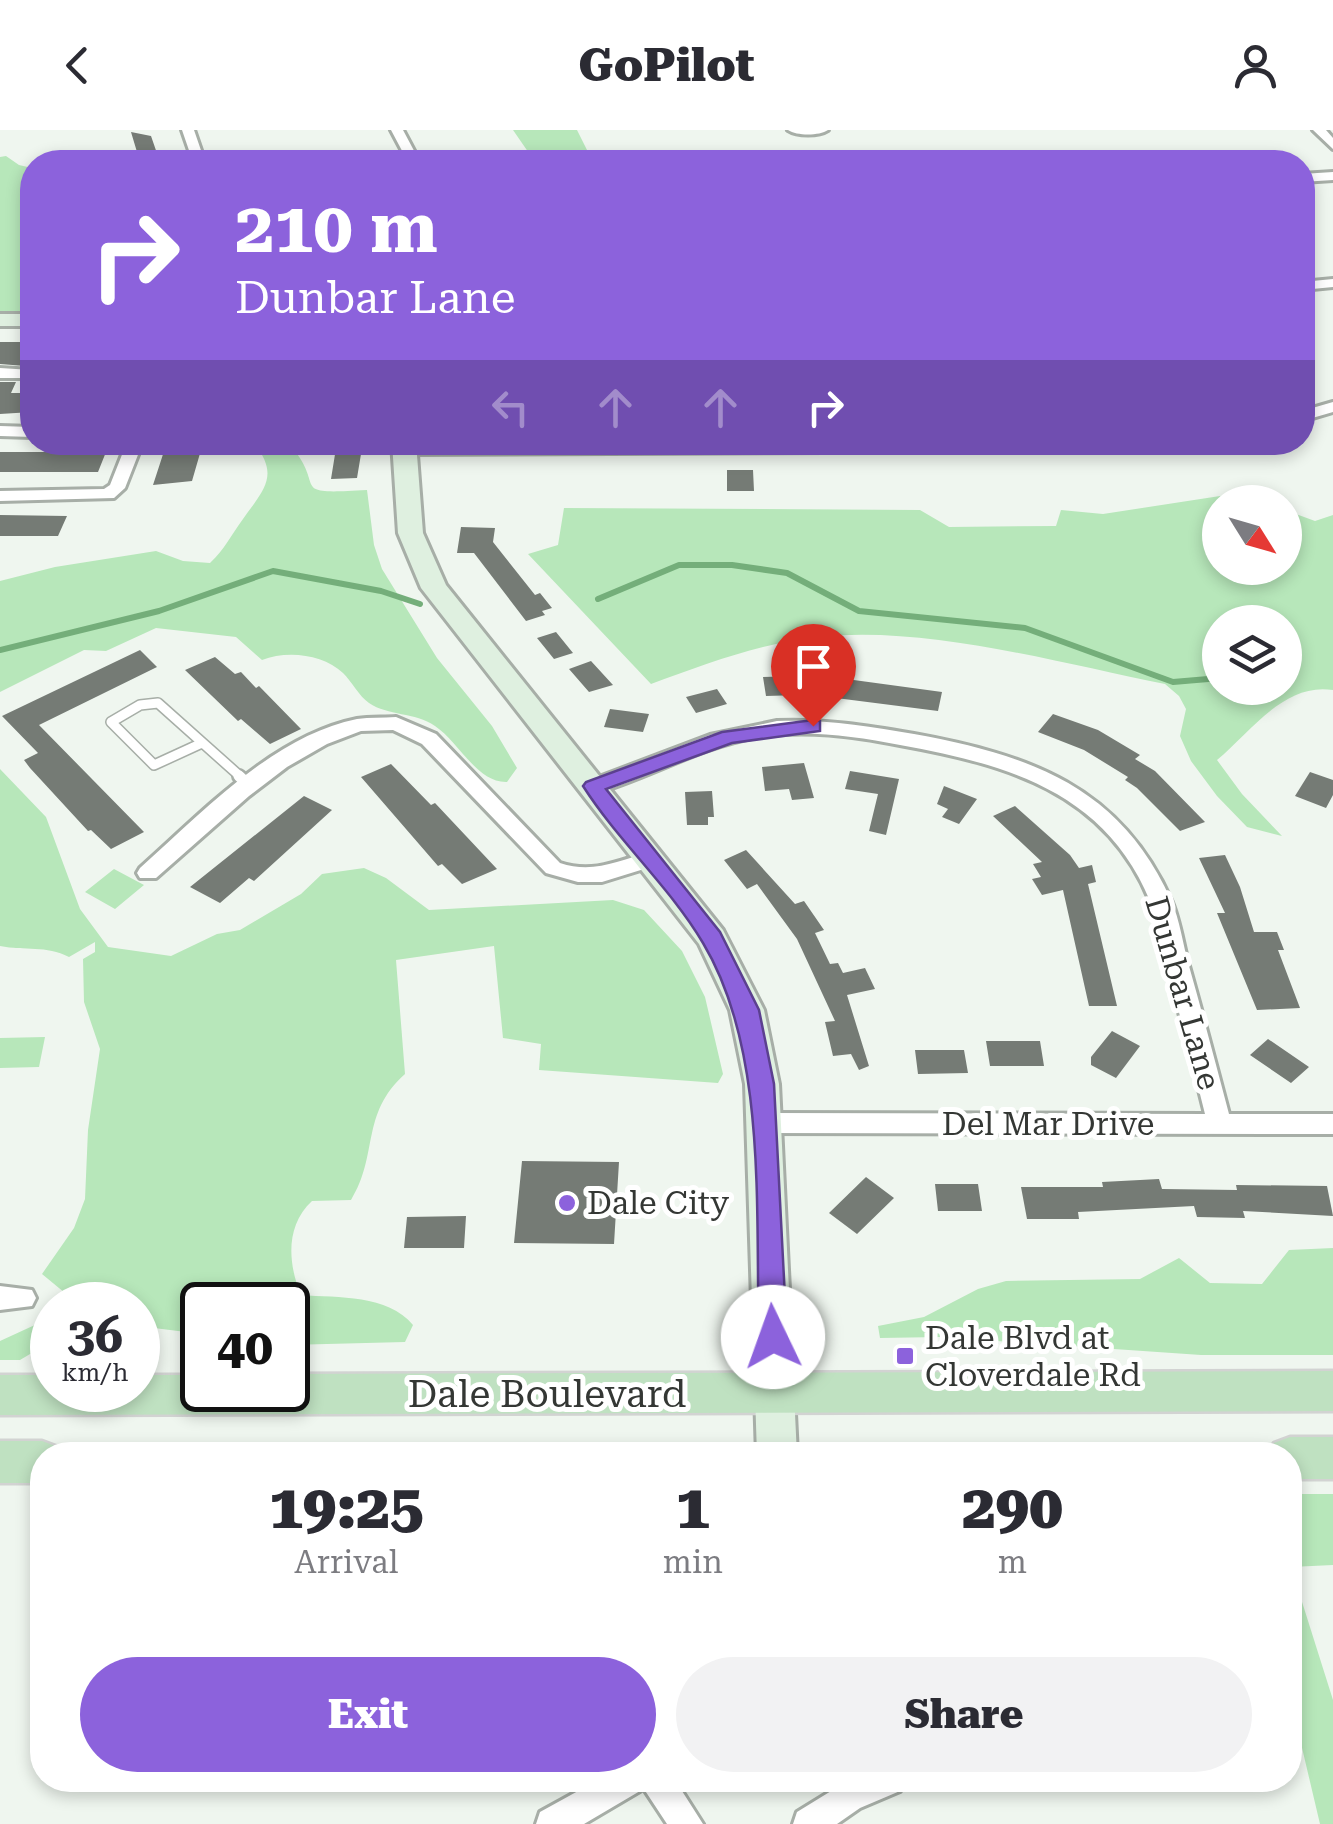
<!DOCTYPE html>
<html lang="en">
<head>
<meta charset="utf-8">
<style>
	body { margin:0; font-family:"Roboto Serif",serif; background:#f2f2f3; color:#2b2b33; height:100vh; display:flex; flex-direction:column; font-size:38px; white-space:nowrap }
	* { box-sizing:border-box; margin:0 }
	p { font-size:32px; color:#7c7c81 }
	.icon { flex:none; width:55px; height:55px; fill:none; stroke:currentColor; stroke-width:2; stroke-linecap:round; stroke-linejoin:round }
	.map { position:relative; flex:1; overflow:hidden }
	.side { position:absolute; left:30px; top:1312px; width:1272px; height:350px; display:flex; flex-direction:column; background:#fff; border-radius:40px; box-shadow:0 5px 15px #0003 }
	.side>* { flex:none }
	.banner { position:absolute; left:20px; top:20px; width:1295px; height:305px; border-radius:40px; box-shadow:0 5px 15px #0003; background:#8c62dc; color:#fff; overflow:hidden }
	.needle { width:65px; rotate:127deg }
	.fabs { position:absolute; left:1202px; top:355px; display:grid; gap:20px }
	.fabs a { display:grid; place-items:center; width:100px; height:100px; border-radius:50%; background:#fff; box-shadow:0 5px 15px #0003; font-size:50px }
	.speed { position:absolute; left:30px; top:1152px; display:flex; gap:20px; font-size:50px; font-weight:700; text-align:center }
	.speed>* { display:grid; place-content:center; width:130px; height:130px; border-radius:50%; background:#fff; box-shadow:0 5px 15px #0003; line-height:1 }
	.speed small { font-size:25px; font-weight:400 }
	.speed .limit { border:5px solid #111; border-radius:15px; background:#fff; color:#111 }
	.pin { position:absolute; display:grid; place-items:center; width:85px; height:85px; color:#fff; margin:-102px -42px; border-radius:50% 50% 50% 0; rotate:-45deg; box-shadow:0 0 10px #0007 }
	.pin .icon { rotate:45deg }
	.me { position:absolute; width:110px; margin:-55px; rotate:357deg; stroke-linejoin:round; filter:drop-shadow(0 0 8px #0008) }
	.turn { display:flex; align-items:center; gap:35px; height:210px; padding:0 50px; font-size:45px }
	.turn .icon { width:130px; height:130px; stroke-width:2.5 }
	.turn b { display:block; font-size:70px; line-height:85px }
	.lanes { display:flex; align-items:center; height:95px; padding:0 50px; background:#0003; justify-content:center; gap:50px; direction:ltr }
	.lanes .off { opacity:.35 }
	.eta { display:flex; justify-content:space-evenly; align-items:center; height:170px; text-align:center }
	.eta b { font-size:60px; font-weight:800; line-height:70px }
	.action { display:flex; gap:20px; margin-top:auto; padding:20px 50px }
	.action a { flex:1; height:115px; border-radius:60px; background:#8c62dc; color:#fff; font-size:40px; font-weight:800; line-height:115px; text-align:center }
	.action a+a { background:#f2f2f3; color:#2b2b33 }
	header { display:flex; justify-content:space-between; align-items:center; height:130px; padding:0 50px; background:#fff; font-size:45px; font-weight:800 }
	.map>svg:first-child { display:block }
</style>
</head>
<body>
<header><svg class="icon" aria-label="back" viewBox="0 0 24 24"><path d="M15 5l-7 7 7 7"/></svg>GoPilot<svg class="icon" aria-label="person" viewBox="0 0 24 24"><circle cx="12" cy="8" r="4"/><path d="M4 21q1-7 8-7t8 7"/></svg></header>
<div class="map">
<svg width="1333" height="1694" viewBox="0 0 1333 1694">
	<rect width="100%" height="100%" fill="#eff6ef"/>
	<path fill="#b7e7ba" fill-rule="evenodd" d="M513,0H577L593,32L533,29Z
		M6,26L19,35L32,38V183H0V27Z
		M254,313H288C330,358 283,365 367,360L374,415L382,439L437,528L492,596L517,638L507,652C477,653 459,612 435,596C415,582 388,586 369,573C359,566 352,552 343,543C323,524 287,520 262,530L236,507L156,498L106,521L84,520L0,562V451L55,437L156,421L183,431L210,433C225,419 231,405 243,389C264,359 280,346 254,313Z
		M1246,362L1268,372H1220V438H1285V380L1315,391L1333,385V560C1284,552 1250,603 1217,630L1242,664L1282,706L1247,697L1217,666L1191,631L1180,606L1186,579L1179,566L1165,554C1060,533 925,495 819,507C760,513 706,534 651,554L528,424L558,415L564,378L920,380L949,397L1056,396L1061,380L1103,384ZM1220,492H1285V558H1220Z
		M0,639L46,687L80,779L108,817L171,826L217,804L240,800L301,764L322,744L364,738L386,748L429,780L613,770L644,780L682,821L705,867L723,944L718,953L539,940L541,914L503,908L494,816L396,830L405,944C360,984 379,1025 351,1070L312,1071C285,1096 288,1134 301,1165C339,1168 387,1164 413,1195L405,1212L288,1215V1175H202V1204L138,1196V1175H55L65,1163L42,1144L74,1098L85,1069L88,1000L100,919L84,872L83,829L95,822V812L69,827C46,815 25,821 0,816Z
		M114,739L144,755L115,779L85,762Z
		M45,907L39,937L0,938V908Z
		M1333,1118V1225H1201L940,1207L880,1208L878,1196L924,1187L978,1159L1006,1151L1140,1149L1179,1128L1210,1153L1262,1154L1289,1120Z
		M52,1178V1211L20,1230H0V1211L37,1194Z
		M1290,1364H1333V1435L1291,1437L1333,1570V1694H1320L1290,1567Z"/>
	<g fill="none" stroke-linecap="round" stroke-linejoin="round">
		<path stroke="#74ae7a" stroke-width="6" d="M598,469L679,435H732L787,443L859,481L1025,498L1173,552L1220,548
			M0,520L159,481L273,441L381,461L420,474"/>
	</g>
	<path fill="#757b75" d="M131,2L151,6L160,32H140Z
		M0,212H32L25,236L0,234Z
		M0,252H16L11,263H32V282L0,284Z
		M167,312L203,313L192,351L153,355Z
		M337,312H363L357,348L331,349Z
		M0,322H106L98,342H0Z
		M727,340H753L754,361H727Z
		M0,385L67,386L58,406H0Z
		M461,397L495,398L493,412L535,465L540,463L552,478L542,481L545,485L526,491L474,423H457Z
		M556,502L573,523L554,529L537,508Z
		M140,520L157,537L39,595L144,702L111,719L91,700L88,701L30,638L24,630L38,623L2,586Z
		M215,527L235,544L241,542L256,558L259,556L301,599L270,614L241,589L238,591L185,540Z
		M591,531L613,555L589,562L569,539Z
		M798,546L800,565L766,566L763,547Z
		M839,548L942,562L938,581L836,568Z
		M717,559L727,574L696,583L686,567Z
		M610,579L649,584L643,602L604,597Z
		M1053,584L1098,600L1140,625L1135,629L1155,641L1205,692L1180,701L1137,658L1125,650L1128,647L1084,620L1038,602Z
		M804,633L814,668L792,670L789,659L765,661L762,637Z
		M391,634L431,675L435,673L497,739L462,754L442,734L438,736L361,647Z
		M850,641L899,649L886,705L869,701L878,664L845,659Z
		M1310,642L1333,650V665L1326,678L1295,666Z
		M944,656L977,669L959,694L942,687L948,679L937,674Z
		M712,661L714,687H708V695H687L685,662Z
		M304,666L332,680L254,751L249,748L220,773L190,757Z
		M1015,676L1070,725L1079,738L1092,735L1096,752L1088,754L1117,876H1089L1063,760L1042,765L1032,749L1041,747L1033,734L1042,732L993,686Z
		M746,720L795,774L804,771L824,800L815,803L830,834L838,833L843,843L865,838L875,859L847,865L869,936L859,940L851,924L833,926L825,892L835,891L797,809L757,754L747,759L724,730Z
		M1225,725L1240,757L1254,802H1277L1284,820H1278L1300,878L1257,880L1217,783H1225L1199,728Z
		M1112,901L1140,916L1116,948L1091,935V927Z
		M1268,909L1309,937L1291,953L1250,925Z
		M986,911H1040L1044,936H990Z
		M915,920H964L968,943L918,944Z
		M522,1031L619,1032L614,1114L514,1113Z
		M866,1047L894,1068L857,1104L829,1083Z
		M1159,1049L1162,1059L1237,1060L1236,1055L1327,1056L1333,1086L1243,1081L1245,1088L1197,1087L1194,1076L1078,1082L1079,1089H1027L1021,1057H1103L1102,1052Z
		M935,1054H978L982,1081H938Z
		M466,1086L464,1118H404L407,1087Z"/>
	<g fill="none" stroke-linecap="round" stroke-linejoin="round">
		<defs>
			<path id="lane-far1" d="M202,613L154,635L111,592L140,575L158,573L242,648"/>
			<path id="lane" d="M239,646L250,656"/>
			<path id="street" d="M182,0H194L205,32H193Z
				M391,0H403L420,32H408Z
				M788,0H828C819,6 797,6 788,0Z
				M1313,0H1326L1333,8V19Z
				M1333,42V50L1302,52V44Z
				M1333,149V157L1302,160V152Z
				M0,238L32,240V248H0Z
				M1333,272V282L1302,291V281Z
				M0,296L32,297V307L0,306Z
				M127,312H143L125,358L114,368L0,371V361L104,359L110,355Z
				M762,312H1142L1134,317L1060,321L404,324L396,319L404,314Z
				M396,587L436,604L560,733C593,744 618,731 649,722L660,729L644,739L602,752H578L546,743L422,614L393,600L361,601L327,614L287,637L249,666L156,748H140L137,743L140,738C202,683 273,606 357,589C370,587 383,588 396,587Z
				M777,591C824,589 868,596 914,604C1029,625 1120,656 1171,770C1180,790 1183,815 1189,836C1203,885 1216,935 1229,984H1333V1004L763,1003L754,1000L751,993L754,986L763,983L1205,984C1193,935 1180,886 1167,837C1162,816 1158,792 1150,771C1105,661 1005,634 900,615C853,606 805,599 757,607C699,617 649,648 593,664L583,657L586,652L710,605Z
				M0,1156L32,1160L36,1168L32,1176L0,1180Z
				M598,1650H675L703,1694H667L642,1656L640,1661L584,1694H536L540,1682Z
				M849,1650H905L900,1661L860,1678L837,1694H793L797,1682Z"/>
			<path id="secondary" d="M0,184H32V196H0Z
				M392,312H416L423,403L446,455L723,800L764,880L779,954L797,1325H757L745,954L730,880L699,814L421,458L398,403Z"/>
			<path id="primary" d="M1333,1241V1281L0,1285V1245H52V1260H138V1245H202V1260H288V1244Z
				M1290,1307H1333V1349H1290V1325H1269L1274,1313Z
				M0,1311H42L58,1317L61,1325H42V1353H0Z"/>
		</defs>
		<use href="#lane-far1" stroke="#a7aea7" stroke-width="12"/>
		<use href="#lane" stroke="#a7aea7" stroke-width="16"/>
		<use href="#street" stroke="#a7aea7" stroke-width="6"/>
		<use href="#secondary" stroke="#a7aea7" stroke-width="6"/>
		<use href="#primary" stroke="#d2d3d2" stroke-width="5"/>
		<use href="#lane-far1" stroke="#fff" stroke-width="9"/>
		<use href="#lane" stroke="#fff" stroke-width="11"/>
		<use href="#street" fill="#fff" fill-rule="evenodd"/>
		<use href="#secondary" fill="#dff0e0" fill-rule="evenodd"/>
		<use href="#primary" fill="#bfe1c1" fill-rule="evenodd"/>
	</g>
	<path fill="#8c62dc" stroke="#5b408f" stroke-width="2.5" d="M813,590L820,591V601L732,613L606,659L720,802L759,880L774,954L787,1207L783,1216L773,1219L763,1216L759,1207C755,1084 768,921 703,813C670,757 618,711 583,656L586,652L722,602Z"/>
	<g fill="#8c62dc" stroke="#fff" stroke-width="4">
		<circle cx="567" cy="1073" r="10"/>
		<rect x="895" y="1216" width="20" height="20" rx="5"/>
	</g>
	<g text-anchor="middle" stroke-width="10" stroke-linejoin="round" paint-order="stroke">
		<g font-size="32" fill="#343734" stroke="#fff">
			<text transform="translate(1183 863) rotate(74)" y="11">Dunbar Lane</text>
			<text x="1048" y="1005">Del Mar Drive</text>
		</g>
		<g font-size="32" fill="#343734" stroke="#fff" text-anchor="start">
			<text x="587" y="1084">Dale City</text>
			<text x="925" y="1219">Dale Blvd at<tspan x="925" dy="37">Cloverdale Rd</tspan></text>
		</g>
		<g font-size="38" fill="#343734" stroke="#fff">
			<text x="547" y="1277">Dale Boulevard</text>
		</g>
	</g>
</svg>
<div class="fabs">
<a><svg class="needle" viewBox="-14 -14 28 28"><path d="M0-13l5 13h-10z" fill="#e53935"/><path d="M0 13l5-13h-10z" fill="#7c7c81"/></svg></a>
<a><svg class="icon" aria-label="layers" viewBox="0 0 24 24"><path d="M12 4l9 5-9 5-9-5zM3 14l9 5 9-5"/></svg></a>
</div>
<div class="speed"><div>36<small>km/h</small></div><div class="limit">40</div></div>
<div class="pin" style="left:813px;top:596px;background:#d93025"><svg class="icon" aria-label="arrive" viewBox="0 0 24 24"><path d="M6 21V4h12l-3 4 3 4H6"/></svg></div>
<svg class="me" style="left:773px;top:1207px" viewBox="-20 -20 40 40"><circle r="19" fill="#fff"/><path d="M0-13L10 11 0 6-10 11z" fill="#8c62dc"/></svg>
<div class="banner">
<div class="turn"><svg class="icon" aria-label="right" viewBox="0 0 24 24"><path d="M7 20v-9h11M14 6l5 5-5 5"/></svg><div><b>210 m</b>Dunbar Lane</div></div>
<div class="lanes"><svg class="icon off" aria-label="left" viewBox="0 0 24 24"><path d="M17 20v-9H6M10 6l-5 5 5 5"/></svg><svg class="icon off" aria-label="ahead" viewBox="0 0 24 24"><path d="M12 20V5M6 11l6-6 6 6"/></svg><svg class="icon off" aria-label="ahead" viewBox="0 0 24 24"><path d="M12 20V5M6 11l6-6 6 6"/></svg><svg class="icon" aria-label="right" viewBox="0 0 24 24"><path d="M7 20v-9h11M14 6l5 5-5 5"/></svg></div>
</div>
<section class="side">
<div class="eta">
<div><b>19:25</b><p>Arrival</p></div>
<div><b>1</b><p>min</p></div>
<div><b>290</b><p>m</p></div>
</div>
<div class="action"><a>Exit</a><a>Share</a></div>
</section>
</div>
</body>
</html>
